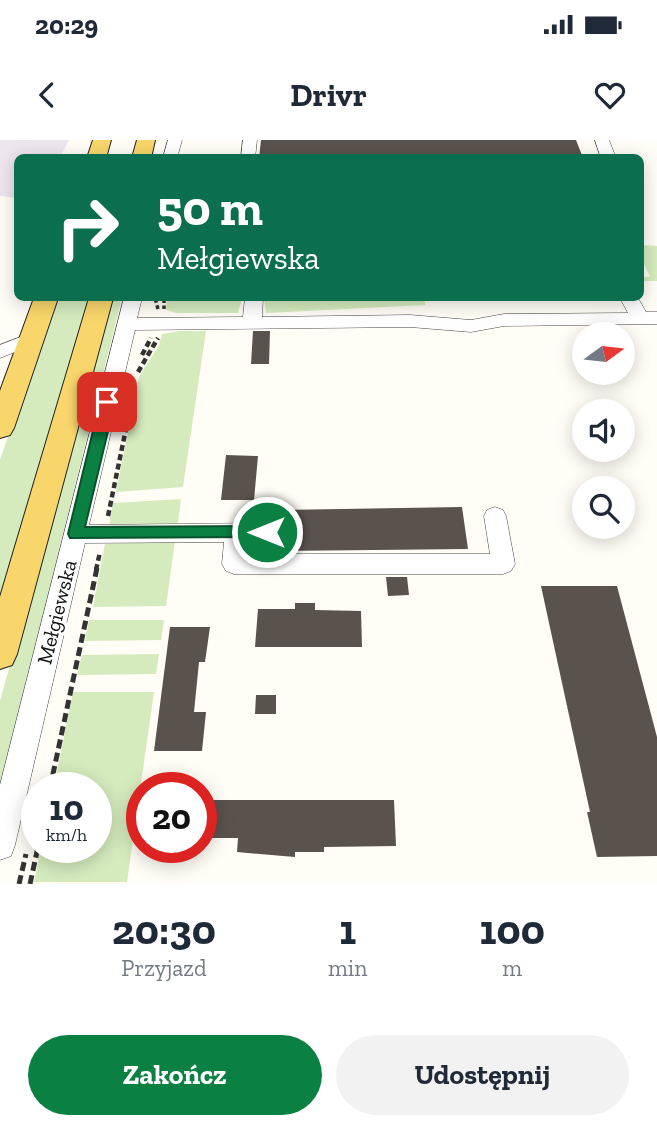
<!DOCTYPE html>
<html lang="pl">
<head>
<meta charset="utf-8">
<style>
	body { margin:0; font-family:"Zilla Slab",serif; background:#f2f2f3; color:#1f2937; height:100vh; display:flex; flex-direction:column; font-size:26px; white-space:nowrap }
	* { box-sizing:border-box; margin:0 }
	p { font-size:23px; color:#747a83 }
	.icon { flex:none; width:38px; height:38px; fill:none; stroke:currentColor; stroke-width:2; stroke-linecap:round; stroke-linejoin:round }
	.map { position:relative; height:744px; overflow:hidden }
	.panel { display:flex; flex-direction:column; background:#fff; flex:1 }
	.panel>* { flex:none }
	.hud { position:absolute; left:14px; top:14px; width:630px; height:147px; border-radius:10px; box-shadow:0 4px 18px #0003; background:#0b6e4f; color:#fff; overflow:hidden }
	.needle { width:46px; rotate:75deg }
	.tools { position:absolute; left:572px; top:182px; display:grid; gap:14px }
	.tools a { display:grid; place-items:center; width:63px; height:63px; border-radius:50%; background:#fff; box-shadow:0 4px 18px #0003; font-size:35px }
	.speed { position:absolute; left:21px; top:632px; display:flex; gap:14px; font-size:35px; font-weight:700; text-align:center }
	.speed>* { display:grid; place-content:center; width:91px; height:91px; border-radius:50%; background:#fff; box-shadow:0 4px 18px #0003; line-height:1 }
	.speed small { font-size:18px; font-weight:400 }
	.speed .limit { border:10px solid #d22; background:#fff; color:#111 }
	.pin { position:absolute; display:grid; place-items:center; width:60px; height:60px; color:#fff; margin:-30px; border-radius:14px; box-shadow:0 4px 10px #0006 }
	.me { position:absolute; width:77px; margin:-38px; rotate:270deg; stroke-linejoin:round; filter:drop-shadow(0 0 5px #0008) }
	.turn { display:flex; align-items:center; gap:24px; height:147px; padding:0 28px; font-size:32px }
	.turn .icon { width:91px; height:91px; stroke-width:2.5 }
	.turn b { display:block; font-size:49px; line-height:60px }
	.eta { display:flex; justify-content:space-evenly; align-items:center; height:119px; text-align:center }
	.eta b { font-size:42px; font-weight:800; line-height:49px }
	.action { display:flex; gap:14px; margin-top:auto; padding:14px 28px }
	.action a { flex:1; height:80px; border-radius:42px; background:#0b8043; color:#fff; font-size:28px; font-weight:800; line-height:80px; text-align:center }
	.action a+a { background:#f2f2f3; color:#1f2937 }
	.status { display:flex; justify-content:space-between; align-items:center; height:49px; padding:0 35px; background:#fff; direction:ltr }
	.status svg { height:19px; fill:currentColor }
	header { display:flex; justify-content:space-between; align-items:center; height:91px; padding:0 28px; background:#fff; font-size:32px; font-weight:800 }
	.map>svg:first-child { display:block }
</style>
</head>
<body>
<div class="status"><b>20:29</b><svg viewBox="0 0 49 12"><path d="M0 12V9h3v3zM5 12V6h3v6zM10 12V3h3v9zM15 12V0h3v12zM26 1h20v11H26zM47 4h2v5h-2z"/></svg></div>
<header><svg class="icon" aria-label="back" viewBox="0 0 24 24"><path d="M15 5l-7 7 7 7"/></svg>Drivr<svg class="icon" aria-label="heart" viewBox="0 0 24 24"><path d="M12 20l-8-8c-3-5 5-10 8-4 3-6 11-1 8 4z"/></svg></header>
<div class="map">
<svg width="657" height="744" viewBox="0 0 657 744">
	<rect width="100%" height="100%" fill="#fffdf5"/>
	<path fill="#eee6ef" d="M0,0H69L60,17L18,18L17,58L0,56Z"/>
	<path fill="#d5ebbd" d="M641,105L657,106V141H641V137H650L644,124H641Z
		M55,158H90L0,458V320Z
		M111,158H122L0,645V561Z
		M167,158H242L238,173H177L166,170Z
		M264,158H425V165L266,173Z
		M180,191H206L183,347L116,352L139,237L159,205L162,194Z
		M181,359L178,383L109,386L113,363Z
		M175,401L166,466L93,467L105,404Z
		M89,480H164L161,500L85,501Z
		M159,514L156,534L77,535L82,515Z
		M73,552H154L127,742H34L41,707H96V648L54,647Z"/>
	<path fill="#5a524d" d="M261,0H576L583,18H259Z
		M253,191H270L269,224H251Z
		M226,315L258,316L254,360H221Z
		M462,367L468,409L279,411L281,370Z
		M386,437H407L409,455L388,456Z
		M541,446H617L657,597V716L597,717L587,672H590Z
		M295,463H315V470L361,471L362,507H255L258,469H295Z
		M170,487H210L205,522H199L194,572H206L202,611H154Z
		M256,555H276V574H255Z
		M201,660H394L396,706L324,707V712H295V717L237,712L238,698H201Z"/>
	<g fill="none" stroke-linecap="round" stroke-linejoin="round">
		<defs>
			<path id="minor" d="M168,0H182L177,18H163Z
				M243,0H257L255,18H241Z
				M595,0H609L616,18H601Z
				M124,158H142L137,178L243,177L245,158H263L262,177L410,175L471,180L504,174L628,173L620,158H638L646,172H657V184L504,186L471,192L410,187L135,190L89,385L267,383L275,386L279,392L275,398L247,401L246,414H490L484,376L487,370L495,367L503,370L506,376L515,424L511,431L503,434H234L226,431L222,424L224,402L85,403L15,705L11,716L0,720V645Z
				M31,193L38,195L40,199L38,203L0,218V205Z"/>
			<path id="major" d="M93,0H111L106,18H87Z
				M137,0H155L151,18H132Z
				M34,158H58L14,288L10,295L0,298V251Z
				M89,158H113L17,514L12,525L0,529V457Z"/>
		</defs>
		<use href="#minor" stroke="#444" stroke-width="1"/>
		<use href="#major" stroke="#222" stroke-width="2"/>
		<path stroke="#333" stroke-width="3.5" stroke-dasharray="5 2.5" stroke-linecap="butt" d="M155,158L158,169
			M164,158V169"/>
		<path stroke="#333" stroke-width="4.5" stroke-dasharray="6 3.5" stroke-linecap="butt" d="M142,215L151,198
			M138,232L158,198
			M108,376L128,279
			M96,430L100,412"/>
		<path stroke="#333" stroke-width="5" stroke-dasharray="9 4.5" stroke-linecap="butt" d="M50,648L97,428
			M19,744L26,714
			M30,744L38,707"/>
		<use href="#minor" fill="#fff" fill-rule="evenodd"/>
		<use href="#major" fill="#f9d66b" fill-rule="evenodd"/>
	</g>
	<path fill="#0b8043" stroke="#07532c" stroke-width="2" d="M107,258L115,262L85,387L267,386L275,392L272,397L70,398L68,394L100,262Z"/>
	<g text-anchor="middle" stroke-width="7" stroke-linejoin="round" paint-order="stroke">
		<g font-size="21" fill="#111" stroke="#fff">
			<text transform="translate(57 472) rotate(-76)" y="7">Mełgiewska</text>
		</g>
	</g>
</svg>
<div class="tools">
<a><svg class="needle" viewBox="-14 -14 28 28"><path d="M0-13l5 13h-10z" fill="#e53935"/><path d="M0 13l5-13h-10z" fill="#747a83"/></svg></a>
<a><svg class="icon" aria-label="sound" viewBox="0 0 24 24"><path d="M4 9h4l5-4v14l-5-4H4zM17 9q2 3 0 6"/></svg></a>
<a><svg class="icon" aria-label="search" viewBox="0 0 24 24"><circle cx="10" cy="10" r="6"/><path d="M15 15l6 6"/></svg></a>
</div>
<div class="speed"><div>10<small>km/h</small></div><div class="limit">20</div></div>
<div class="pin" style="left:107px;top:262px;background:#d93025"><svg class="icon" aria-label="arrive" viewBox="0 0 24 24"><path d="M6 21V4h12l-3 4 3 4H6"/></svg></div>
<svg class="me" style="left:267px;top:392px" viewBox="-20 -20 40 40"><circle r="17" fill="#0b8043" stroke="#fff" stroke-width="3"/><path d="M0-11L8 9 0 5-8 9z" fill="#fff"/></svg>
<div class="hud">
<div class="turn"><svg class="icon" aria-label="right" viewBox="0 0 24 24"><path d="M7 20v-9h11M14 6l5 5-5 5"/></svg><div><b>50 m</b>Mełgiewska</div></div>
</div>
</div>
<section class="panel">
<div class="eta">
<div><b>20:30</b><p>Przyjazd</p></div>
<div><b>1</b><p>min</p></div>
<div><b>100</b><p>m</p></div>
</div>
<div class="action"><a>Zakończ</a><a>Udostępnij</a></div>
</section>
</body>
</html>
